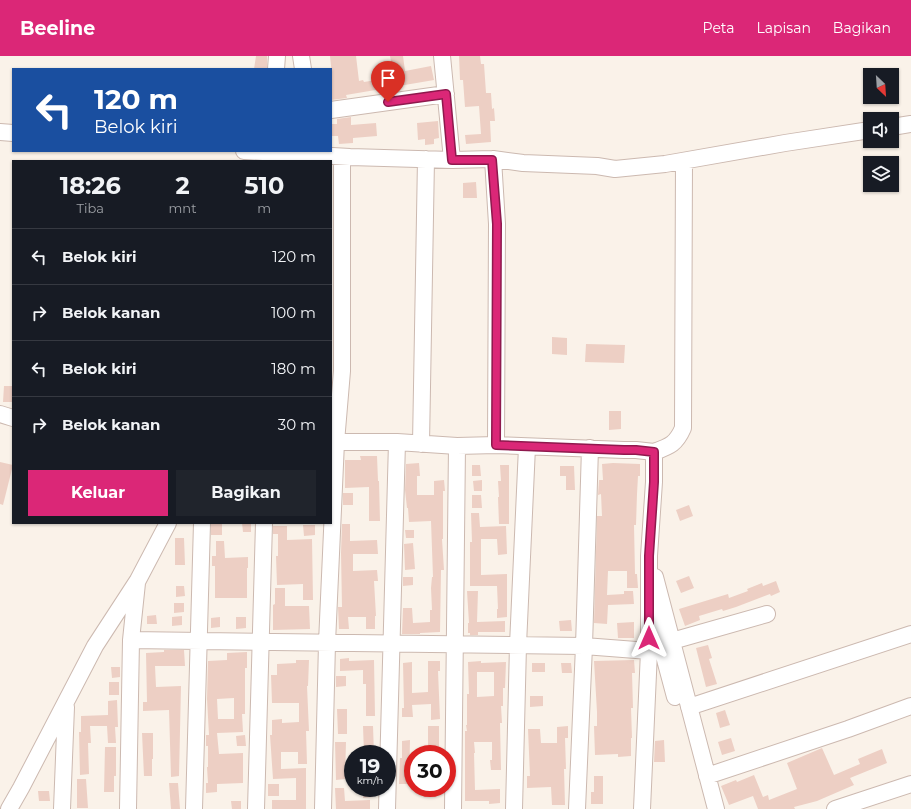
<!DOCTYPE html>
<html lang="id">
<head>
<meta charset="utf-8">
<style>
	body { margin:0; font-family:Montserrat,sans-serif; background:#20242c; color:#f1f3f6; height:100vh; display:flex; flex-direction:column; font-size:15px; white-space:nowrap }
	* { box-sizing:border-box; margin:0 }
	p { font-size:13px; color:#9ea1a6 }
	.icon { flex:none; width:22px; height:22px; fill:none; stroke:currentColor; stroke-width:2; stroke-linecap:round; stroke-linejoin:round }
	.map { position:relative; flex:1; overflow:hidden }
	.drawer { position:absolute; left:12px; top:104px; width:320px; height:364px; display:flex; flex-direction:column; background:#171b24; border-radius:0px; box-shadow:0 1px 3px #0004 }
	.drawer>* { flex:none }
	.banner { position:absolute; left:12px; top:12px; width:320px; height:84px; border-radius:0px; box-shadow:0 1px 3px #0004; background:#1a4fa0; color:#fff; overflow:hidden }
	.needle { width:26px; rotate:155deg }
	.fabs { position:absolute; left:863px; top:12px; display:grid; gap:8px }
	.fabs a { display:grid; place-items:center; width:36px; height:36px; border-radius:0px; background:#171b24; box-shadow:0 1px 3px #0004; font-size:20px }
	.speed { position:absolute; left:344px; top:689px; display:flex; gap:8px; font-size:20px; font-weight:700; text-align:center }
	.speed>* { display:grid; place-content:center; width:52px; height:52px; border-radius:50%; background:#171b24; box-shadow:0 1px 3px #0004; line-height:1 }
	.speed small { font-size:10px; font-weight:400 }
	.speed .limit { border:6px solid #d22; background:#fff; color:#111 }
	.pin { position:absolute; display:grid; place-items:center; width:34px; height:34px; color:#fff; margin:-41px -17px; border-radius:50% 50% 50% 0; rotate:-45deg; box-shadow:0 0 4px #0007 }
	.pin .icon { rotate:45deg }
	.me { position:absolute; width:44px; margin:-22px; rotate:0deg; stroke-linejoin:round; filter:drop-shadow(0 0 3px #0008) }
	.turn { display:flex; align-items:center; gap:14px; height:84px; padding:0 16px; font-size:18px }
	.turn .icon { width:52px; height:52px; stroke-width:2.5 }
	.turn b { display:block; font-size:28px; line-height:34px }
	.eta { display:flex; justify-content:space-evenly; align-items:center; height:68px; text-align:center }
	.eta b { font-size:24px; font-weight:700; line-height:28px }
	.button { display:flex; gap:8px; margin-top:auto; padding:8px 16px }
	.button a { flex:1; height:46px; border-radius:0px; background:#db2777; color:#fff; font-size:16px; font-weight:700; line-height:46px; text-align:center }
	.button a+a { background:#20242c; color:#f1f3f6 }
	ul { padding:0; list-style:none }
	li { display:flex; align-items:center; gap:12px; height:56px; padding:0 16px; border-top:1px solid #363941 }
	li div { flex:1 }
	li b { display:block; font-size:15px }
	li em { font-style:normal }
	header { display:flex; align-items:center; gap:24px; box-sizing:border-box; height:56px; padding:0 20px; background:#db2777; color:#fff }
	header strong { font-size:19px }
	nav { display:flex; gap:22px; margin-inline-start:auto; font-size:14px }
	.map>svg:first-child { display:block }
</style>
</head>
<body>
<header>
<strong>Beeline</strong>
<nav><a>Peta</a><a>Lapisan</a><a>Bagikan</a></nav>
</header>
<div class="map">
<svg width="911" height="753" viewBox="0 0 911 753">
	<rect width="100%" height="100%" fill="#faf2e9"/>
	<path fill="#edcfc4" fill-rule="evenodd" d="M256,0H267V13H254Z
		M330,0H356L359,25L363,24L364,26L394,21L390,0H403L405,15L431,10L434,24L346,39L347,42L331,44V19H332Z
		M459,0H480L481,8H484L486,37H491L492,53L494,52L495,65H490L491,86L466,88L465,79L481,78L479,50L465,51L463,24H460Z
		M351,61V69L376,67L377,80L353,82V87L339,88L338,80H331V68H337V63Z
		M438,65L439,82L434,83V88L425,89V83L418,84L417,67Z
		M476,126L477,142H463V127Z
		M552,281L567,282V299L552,298Z
		M586,288L625,289L624,307L585,306Z
		M4,330H13V346H3Z
		M609,355H621V373L609,374Z
		M360,400H377L378,425H379L380,465H369V431L345,432V404H361Z
		M0,406L13,409L3,449L0,448Z
		M419,407L420,420H417V439H434V425L444,424L445,435H443V483H442L444,514H441L440,576L420,577V578H402L403,552H412L413,567L430,566V554H432L431,532L432,521H433L431,465L409,466L408,452H407L405,434L406,408Z
		M613,407L640,408V420H638L637,438L636,469H634L635,518H637L638,532H627V515H608L607,539L624,538V535H633L634,548L608,549L607,568L594,567L597,460H602L601,438L598,439L599,424H603L602,408Z
		M472,409H480L481,420H472Z
		M500,409H509V468H499L498,441H499L498,425H501Z
		M560,410H574L575,434H566V420H560Z
		M482,424V435H474L473,425Z
		M343,437H353V449H343Z
		M472,439H481L482,452H472Z
		M689,449L693,460L680,465L676,454Z
		M471,457H479L480,471L506,470L507,498L498,499L497,483H481V519L507,518V561L497,562V553H498L497,530H470V486H472Z
		M242,467H251V476H243Z
		M211,468H222V479H211Z
		M342,468H350V485L377,484L378,498H353V515L377,514L378,525H374L376,560H375V573H366V561H348L349,573H339L338,551H342L341,497Z
		M303,469H315V479L304,480Z
		M273,470H287V484L312,483L313,544H303V528L277,529L276,500H278V478H273Z
		M405,474H414V482H406Z
		M175,482H184L185,509H175Z
		M216,485H224L225,502L248,501V512H247V542H215V510H212V500H216Z
		M413,487L415,513L405,514L404,488Z
		M689,520L694,532L681,537L676,525Z
		M403,521H413V529L403,530Z
		M776,525L780,536L771,540L770,538L736,551L723,555L722,553L699,560L700,564L685,570L679,553L728,538L729,542L748,535L747,533L762,527L763,530Z
		M176,530H184L185,540L176,541Z
		M275,532H285V550H309L310,573L273,574V549L275,548Z
		M467,535H478L477,566L505,565V576H478V579H470V577H468V567H469Z
		M174,547H184V556L174,557Z
		M156,559L157,568H147V560Z
		M182,560V569L172,570V561Z
		M220,561V571L211,572V562Z
		M236,561H246V572L236,573Z
		M571,564L572,575H560L559,565Z
		M634,566V582H618L617,567Z
		M708,589L712,602L709,603L717,628L706,631L696,592Z
		M164,594H184L185,610H155L156,631L181,630L179,720L171,721L169,654L143,655V646H147L146,597L164,596Z
		M247,596V612H245V658H242L243,676L217,677L219,698L243,697V727L217,728V736L206,737V727H208L207,711H208V690H206V679H209L207,643L208,605L227,604V597ZM234,642V663H218L217,643Z
		M349,602V605L374,604L375,660H366V628H363V614L340,615V603Z
		M296,604H309L308,630H307L309,675H306L307,708H298V696H281V713L306,712V753H272V744H296V722L273,723L270,679H272V664L282,663V667L299,666V647H272L271,619H277V608L296,607Z
		M634,604L635,617H632L633,652H631L632,682H631V700L618,701V698L595,699L594,670H597V656L594,605Z
		M428,605H440V615H438L440,663L431,664V648L412,649L413,661H402V652H404L403,607L412,606V637L428,636Z
		M481,605V607L506,606L505,632H503V650H501L502,667H500L501,714H491L490,704H492V686H474L475,697H474L475,734L500,733V747L489,748V745H465V675H467L466,669H467V638H469L468,606ZM477,616H494V640L477,641Z
		M532,607H545V616H532Z
		M561,607H571L572,617H562Z
		M111,611H120V621L112,622Z
		M336,620H346V630L336,631Z
		M109,626H119V639H109Z
		M530,640H543V650L530,651Z
		M117,644L118,671H115L116,687H108L107,670H90L91,687H88L89,718L80,719L79,676H81V660L108,659V645Z
		M337,653H347V678H338Z
		M725,654L730,669L720,672L716,657Z
		M363,670H373L374,698H364Z
		M428,670H439V696L428,697Z
		M568,670V682H565L566,713H564L565,749H552L551,731L527,732V720H530L528,673H540L541,687H557V671Z
		M142,677H153V703H152V720H144Z
		M245,679L246,690H237L236,680Z
		M731,682L735,695L722,699L718,686Z
		M410,684L409,728H399L400,702H402V685Z
		M664,684L665,706H654L655,685Z
		M335,686H346L345,723L336,724Z
		M105,691H116V720H114V736H104Z
		M822,692L834,719L860,708L858,703L882,693L887,707L850,722L854,729L817,745L794,751L795,753H758L753,740L729,749L721,730L736,724L737,726L754,719L763,741L768,739L769,744L797,733L787,707Z
		M594,720H603V748H591V736H594Z
		M77,723H86L88,752H77Z
		M169,727H178L180,753H171Z
		M268,728H279V740H268Z
		M335,732H344L345,745L370,744V753H336Z
		M363,732H373V741L363,742Z
		M38,735H49L50,745H39Z
		M231,745H241V753H232Z"/>
	<g fill="none" stroke-linecap="round" stroke-linejoin="round">
		<defs>
			<path id="minor" d="M301,0L303,13
				M442,0L452,104
				M276,13L277,0
				M331,54L446,38
				M892,71L911,68
				M0,76L13,77
				M244,95L350,101L452,104L493,103L523,107L597,110L615,113L665,108L785,87L870,74
				M493,103L497,168L496,389
				M0,358L13,362
				M331,386H397L457,390L496,389L624,394H636L654,396V426L649,500V595L642,753
				M421,388L426,103
				M654,396C670,390 676,388 683,372L684,105
				M655,521L716,753
				M656,563L663,596L675,641
				M131,584L584,590L649,595
				M672,585L767,558
				M689,651L911,578
				M707,720L848,673L911,650
				M9,753L21,732L95,590L138,524L168,467
				M62,753L66,651
				M128,753L131,584L137,527
				M194,753L202,467
				M256,753L264,467
				M323,753L327,587L336,386L342,315V101
				M387,753L397,386
				M453,753L457,390
				M514,753L518,589L527,391
				M577,753L584,590L590,392
				M835,753L911,728"/>
		</defs>
		<use href="#minor" stroke="#ccb9b0" stroke-width="18"/>
		<use href="#minor" stroke="#fff" stroke-width="16"/>
	</g>
	<g fill="none" stroke-linecap="round" stroke-linejoin="round">
		<defs>
			<path id="route" d="M388,46L446,38L452,104H492L497,168L496,389L624,394H636L654,396V426L649,500V582"/>
		</defs>
		<use href="#route" stroke="#8e194d" stroke-width="10"/>
		<use href="#route" stroke="#db2777" stroke-width="7"/>
	</g>
</svg>
<div class="fabs">
<a><svg class="needle" viewBox="-14 -14 28 28"><path d="M0-13l5 13h-10z" fill="#e53935"/><path d="M0 13l5-13h-10z" fill="#9ea1a6"/></svg></a>
<a><svg class="icon" aria-label="sound" viewBox="0 0 24 24"><path d="M4 9h4l5-4v14l-5-4H4zM17 9q2 3 0 6"/></svg></a>
<a><svg class="icon" aria-label="layers" viewBox="0 0 24 24"><path d="M12 4l9 5-9 5-9-5zM3 14l9 5 9-5"/></svg></a>
</div>
<div class="speed"><div>19<small>km/h</small></div><div class="limit">30</div></div>
<div class="pin" style="left:388px;top:46px;background:#d93025"><svg class="icon" aria-label="arrive" viewBox="0 0 24 24"><path d="M6 21V4h12l-3 4 3 4H6"/></svg></div>
<svg class="me" style="left:649px;top:582px" viewBox="-20 -20 40 40"><path d="M0-17L14 15 0 8-14 15z" fill="#db2777" stroke="#fff" stroke-width="4"/></svg>
<div class="banner">
<div class="turn"><svg class="icon" aria-label="left" viewBox="0 0 24 24"><path d="M17 20v-9H6M10 6l-5 5 5 5"/></svg><div><b>120 m</b>Belok kiri</div></div>
</div>
<section class="drawer">
<div class="eta">
<div><b>18:26</b><p>Tiba</p></div>
<div><b>2</b><p>mnt</p></div>
<div><b>510</b><p>m</p></div>
</div>
<ul>
<li><svg class="icon" aria-label="left" viewBox="0 0 24 24"><path d="M17 20v-9H6M10 6l-5 5 5 5"/></svg><div><b>Belok kiri</b></div><em>120 m</em></li>
<li><svg class="icon" aria-label="right" viewBox="0 0 24 24"><path d="M7 20v-9h11M14 6l5 5-5 5"/></svg><div><b>Belok kanan</b></div><em>100 m</em></li>
<li><svg class="icon" aria-label="left" viewBox="0 0 24 24"><path d="M17 20v-9H6M10 6l-5 5 5 5"/></svg><div><b>Belok kiri</b></div><em>180 m</em></li>
<li><svg class="icon" aria-label="right" viewBox="0 0 24 24"><path d="M7 20v-9h11M14 6l5 5-5 5"/></svg><div><b>Belok kanan</b></div><em>30 m</em></li>
</ul>
<div class="button"><a>Keluar</a><a>Bagikan</a></div>
</section>
</div>
</body>
</html>
